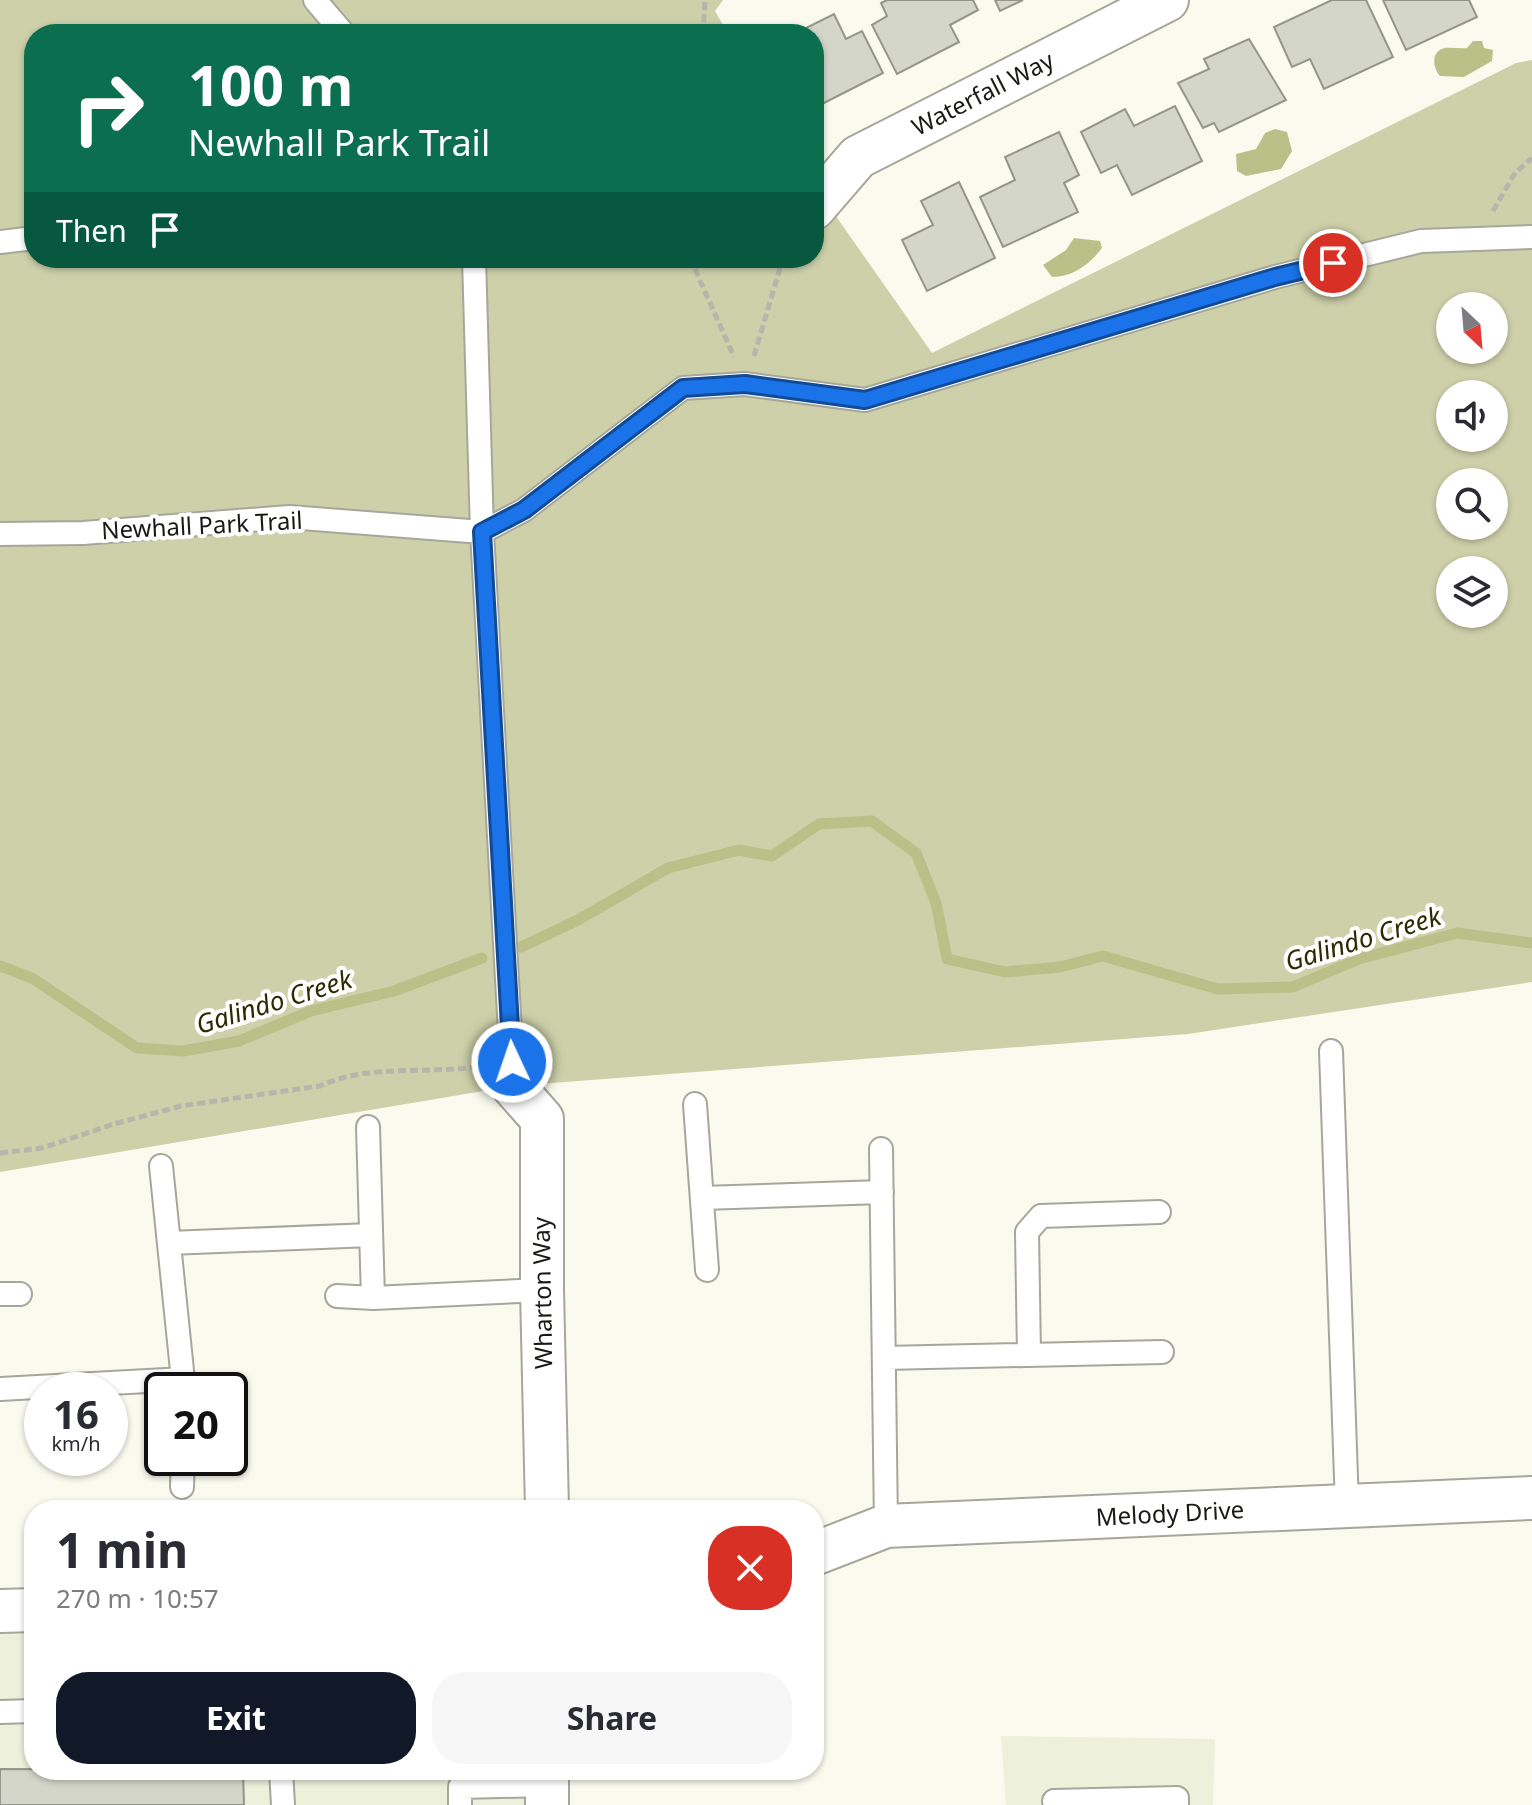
<!DOCTYPE html>
<html lang="en">
<head>
<meta charset="utf-8">
<style>
	body { margin:0; font-family:"Noto Sans",sans-serif; background:#f7f7f7; color:#2b2b33; height:100vh; display:flex; flex-direction:column; font-size:30px; white-space:nowrap }
	* { box-sizing:border-box; margin:0 }
	p { font-size:26px; color:#7c7c81 }
	.icon { flex:none; width:44px; height:44px; fill:none; stroke:currentColor; stroke-width:2; stroke-linecap:round; stroke-linejoin:round }
	.map { position:relative; flex:1; overflow:hidden }
	.drawer { position:absolute; left:24px; top:1500px; width:800px; height:280px; display:flex; flex-direction:column; background:#fff; border-radius:32px; box-shadow:0 2px 6px #0004 }
	.drawer>* { flex:none }
	.banner { position:absolute; left:24px; top:24px; width:800px; height:244px; border-radius:32px; box-shadow:0 2px 6px #0004; background:#0b6e4f; color:#fff; overflow:hidden }
	.needle { width:52px; rotate:154deg }
	.fabs { position:absolute; left:1436px; top:292px; display:grid; gap:16px }
	.fabs a { display:grid; place-items:center; width:72px; height:72px; border-radius:50%; background:#fff; box-shadow:0 2px 6px #0004; font-size:40px }
	.speed { position:absolute; left:24px; top:1372px; display:flex; gap:16px; font-size:40px; font-weight:700; text-align:center }
	.speed>* { display:grid; place-content:center; width:104px; height:104px; border-radius:50%; background:#fff; box-shadow:0 2px 6px #0004; line-height:1 }
	.speed small { font-size:20px; font-weight:400 }
	.speed .limit { border:4px solid #111; border-radius:12px; background:#fff; color:#111 }
	.pin { position:absolute; display:grid; place-items:center; width:68px; height:68px; color:#fff; margin:-34px; border:4px solid #fff; border-radius:50%; box-shadow:0 2px 8px #0007 }
	.me { position:absolute; width:88px; margin:-44px; rotate:357deg; stroke-linejoin:round; filter:drop-shadow(0 0 6px #0008) }
	.turn { display:flex; align-items:center; gap:28px; height:168px; padding:0 32px; font-size:36px }
	.turn .icon { width:104px; height:104px; stroke-width:2.5 }
	.turn b { display:block; font-size:56px; line-height:68px }
	.then { display:flex; align-items:center; height:76px; padding:0 32px; background:#0003; gap:16px; font-size:30px }
	.round { display:grid; place-items:center; flex:none; width:84px; height:84px; border-radius:32px; background:#f7f7f7 }
	.summary { display:flex; align-items:center; justify-content:space-between; height:136px; padding:0 32px }
	h1 { font-size:48px; font-weight:700; line-height:60px }
	.button { display:flex; gap:16px; margin-top:auto; padding:16px 32px }
	.button a { flex:1; height:92px; border-radius:32px; background:#111827; color:#fff; font-size:32px; font-weight:700; line-height:92px; text-align:center }
	.button a+a { background:#f7f7f7; color:#2b2b33 }
	.map>svg:first-child { display:block }
</style>
</head>
<body>
<div class="map">
<svg width="1532" height="1805" viewBox="0 0 1532 1805">
	<rect width="100%" height="100%" fill="#fafbee"/>
	<path fill="#edf0db" d="M34,1610V1770H547V1805H0V1611Z
		M1001,1736L1215,1739L1213,1805H1006Z"/>
	<path fill="#cdd0a9" fill-rule="evenodd" d="M0,0H723L715,11L728,34H34V258H814V185L932,353L1516,63L1532,60V982L1188,1034L513,1086L0,1172ZM1450,306H1494V350H1450ZM1450,394H1494V438H1450ZM1450,482H1494V526H1450ZM1450,570H1494V614H1450Z"/>
	<path fill="#bbc088" d="M1473,41H1482L1484,48L1493,50L1492,61L1464,77L1440,76C1433,68 1430,51 1445,48C1452,47 1460,49 1467,48Z
		M1275,129L1287,132L1292,151L1281,169L1246,176L1237,171L1236,154L1256,149L1265,133Z
		M1074,238L1100,241L1102,248C1090,264 1073,277 1052,277L1043,265L1066,250Z"/>
	<g fill="none" stroke-linecap="round" stroke-linejoin="round">
		<path stroke="#bbc088" stroke-width="11" d="M521,947L578,920L668,868L739,850L772,856L819,824L872,821L916,853L936,903L947,959L1005,972L1060,967L1103,956L1218,989L1293,987L1359,959L1457,933L1532,943
			M0,966L32,978L137,1048L183,1051L239,1041L311,1011L394,991L482,958"/>
	</g>
	<path fill="#d5d6ca" stroke="#95968b" stroke-width="2" d="M887,0H973L978,10L950,25L959,42L897,74L872,25L887,16L881,3Z
		M995,0H1023L1000,11Z
		M1332,0H1366L1393,57L1324,89L1310,59L1292,67L1274,27Z
		M1383,0H1469L1477,17L1406,50Z
		M834,14L846,39L862,31L883,73L814,108V34H794Z
		M1249,39L1286,100L1219,132L1214,123L1203,128L1178,83L1209,69L1204,59Z
		M1175,106L1202,161L1132,195L1117,165L1101,173L1081,132L1125,109L1134,126Z
		M1059,132L1079,175L1064,183L1078,212L1003,247L980,197L1015,180L1005,157Z
		M959,182L995,258L927,291L902,240L933,225L921,201Z
		M0,1769L243,1770L244,1805H0Z"/>
	<g fill="none" stroke-linecap="round" stroke-linejoin="round">
		<defs>
			<path id="lane" d="M315,0L344,34
				M0,242L34,238
				M474,258L482,532L513,1086
				M0,534L83,533L289,517L482,532L524,510L683,388L745,384L865,400L1275,277L1421,241L1532,237
				M1331,1051L1347,1506
				M695,1104L707,1270
				M368,1127L373,1298
				M881,1149L886,1526
				M161,1166L184,1390
				M702,1198L882,1192
				M169,1243L371,1235
				M0,1294H20
				M337,1296L373,1298L542,1290
				M1029,1355L1027,1232L1041,1216L1159,1212
				M884,1358L1162,1352
				M0,1389L184,1379
				M182,1487L183,1458
				M0,1712L34,1711
				M281,1770L283,1805
				M1054,1801L1177,1798V1805
				M460,1805V1787L547,1785"/>
			<path id="street" d="M814,208L858,157L1167,0
				M513,1086L542,1119V1290L547,1510
				M814,1554L886,1526L1532,1498
				M0,1611L34,1610
				M547,1805V1770"/>
		</defs>
		<use href="#lane" stroke="#a6a79b" stroke-width="26"/>
		<use href="#street" stroke="#a6a79b" stroke-width="46"/>
		<path stroke="#b5b6ac" stroke-width="5" stroke-dasharray="8 4" stroke-linecap="butt" d="M703,34L705,0
			M1493,211L1515,173L1532,158
			M690,258L734,357
			M754,356L783,258
			M0,1153L42,1148L114,1124L181,1106L320,1086C370,1063 427,1075 480,1066"/>
		<use href="#lane" stroke="#fff" stroke-width="22"/>
		<use href="#street" stroke="#fff" stroke-width="42"/>
	</g>
	<g fill="none" stroke-linecap="round" stroke-linejoin="round">
		<defs>
			<path id="route" d="M512,1062L482,532L524,510L683,388L745,384L865,400L1275,277L1333,263"/>
		</defs>
		<use href="#route" stroke="#114b97" stroke-width="20"/>
		<use href="#route" stroke="#1a73e8" stroke-width="14"/>
	</g>
	<g text-anchor="middle" stroke-width="8" stroke-linejoin="round" paint-order="stroke">
		<g font-size="24" fill="#191915" stroke="#fff">
			<text transform="translate(983 94) rotate(-27)" y="8">Waterfall Way</text>
			<text transform="translate(202 526) rotate(-3)" y="8">Newhall Park Trail</text>
			<text transform="translate(543 1293) rotate(-91)" y="8">Wharton Way</text>
			<text transform="translate(1170 1514) rotate(-3)" y="8">Melody Drive</text>
		</g>
		<g font-size="26" font-style="italic" fill="#2a2b00" stroke="#fff">
			<text transform="translate(1363 939) rotate(-17)" y="9">Galindo Creek</text>
			<text transform="translate(274 1002) rotate(-17)" y="9">Galindo Creek</text>
		</g>
	</g>
</svg>
<div class="fabs">
<a><svg class="needle" viewBox="-14 -14 28 28"><path d="M0-13l5 13h-10z" fill="#e53935"/><path d="M0 13l5-13h-10z" fill="#7c7c81"/></svg></a>
<a><svg class="icon" aria-label="sound" viewBox="0 0 24 24"><path d="M4 9h4l5-4v14l-5-4H4zM17 9q2 3 0 6"/></svg></a>
<a><svg class="icon" aria-label="search" viewBox="0 0 24 24"><circle cx="10" cy="10" r="6"/><path d="M15 15l6 6"/></svg></a>
<a><svg class="icon" aria-label="layers" viewBox="0 0 24 24"><path d="M12 4l9 5-9 5-9-5zM3 14l9 5 9-5"/></svg></a>
</div>
<div class="speed"><div>16<small>km/h</small></div><div class="limit">20</div></div>
<div class="pin" style="left:1333px;top:263px;background:#d93025"><svg class="icon" aria-label="arrive" viewBox="0 0 24 24"><path d="M6 21V4h12l-3 4 3 4H6"/></svg></div>
<svg class="me" style="left:512px;top:1062px" viewBox="-20 -20 40 40"><circle r="17" fill="#1a73e8" stroke="#fff" stroke-width="3"/><path d="M0-11L8 9 0 5-8 9z" fill="#fff"/></svg>
<div class="banner">
<div class="turn"><svg class="icon" aria-label="right" viewBox="0 0 24 24"><path d="M7 20v-9h11M14 6l5 5-5 5"/></svg><div><b>100 m</b>Newhall Park Trail</div></div>
<div class="then">Then<svg class="icon" aria-label="arrive" viewBox="0 0 24 24"><path d="M6 21V4h12l-3 4 3 4H6"/></svg></div>
</div>
<section class="drawer">
<div class="summary"><div><h1>1 min</h1><p>270 m · 10:57</p></div><a class="round" style="background:#d93025;color:#fff"><svg class="icon" aria-label="close" viewBox="0 0 24 24"><path d="M6 6l12 12M18 6L6 18"/></svg></a></div>
<div class="button"><a>Exit</a><a>Share</a></div>
</section>
</div>
</body>
</html>
